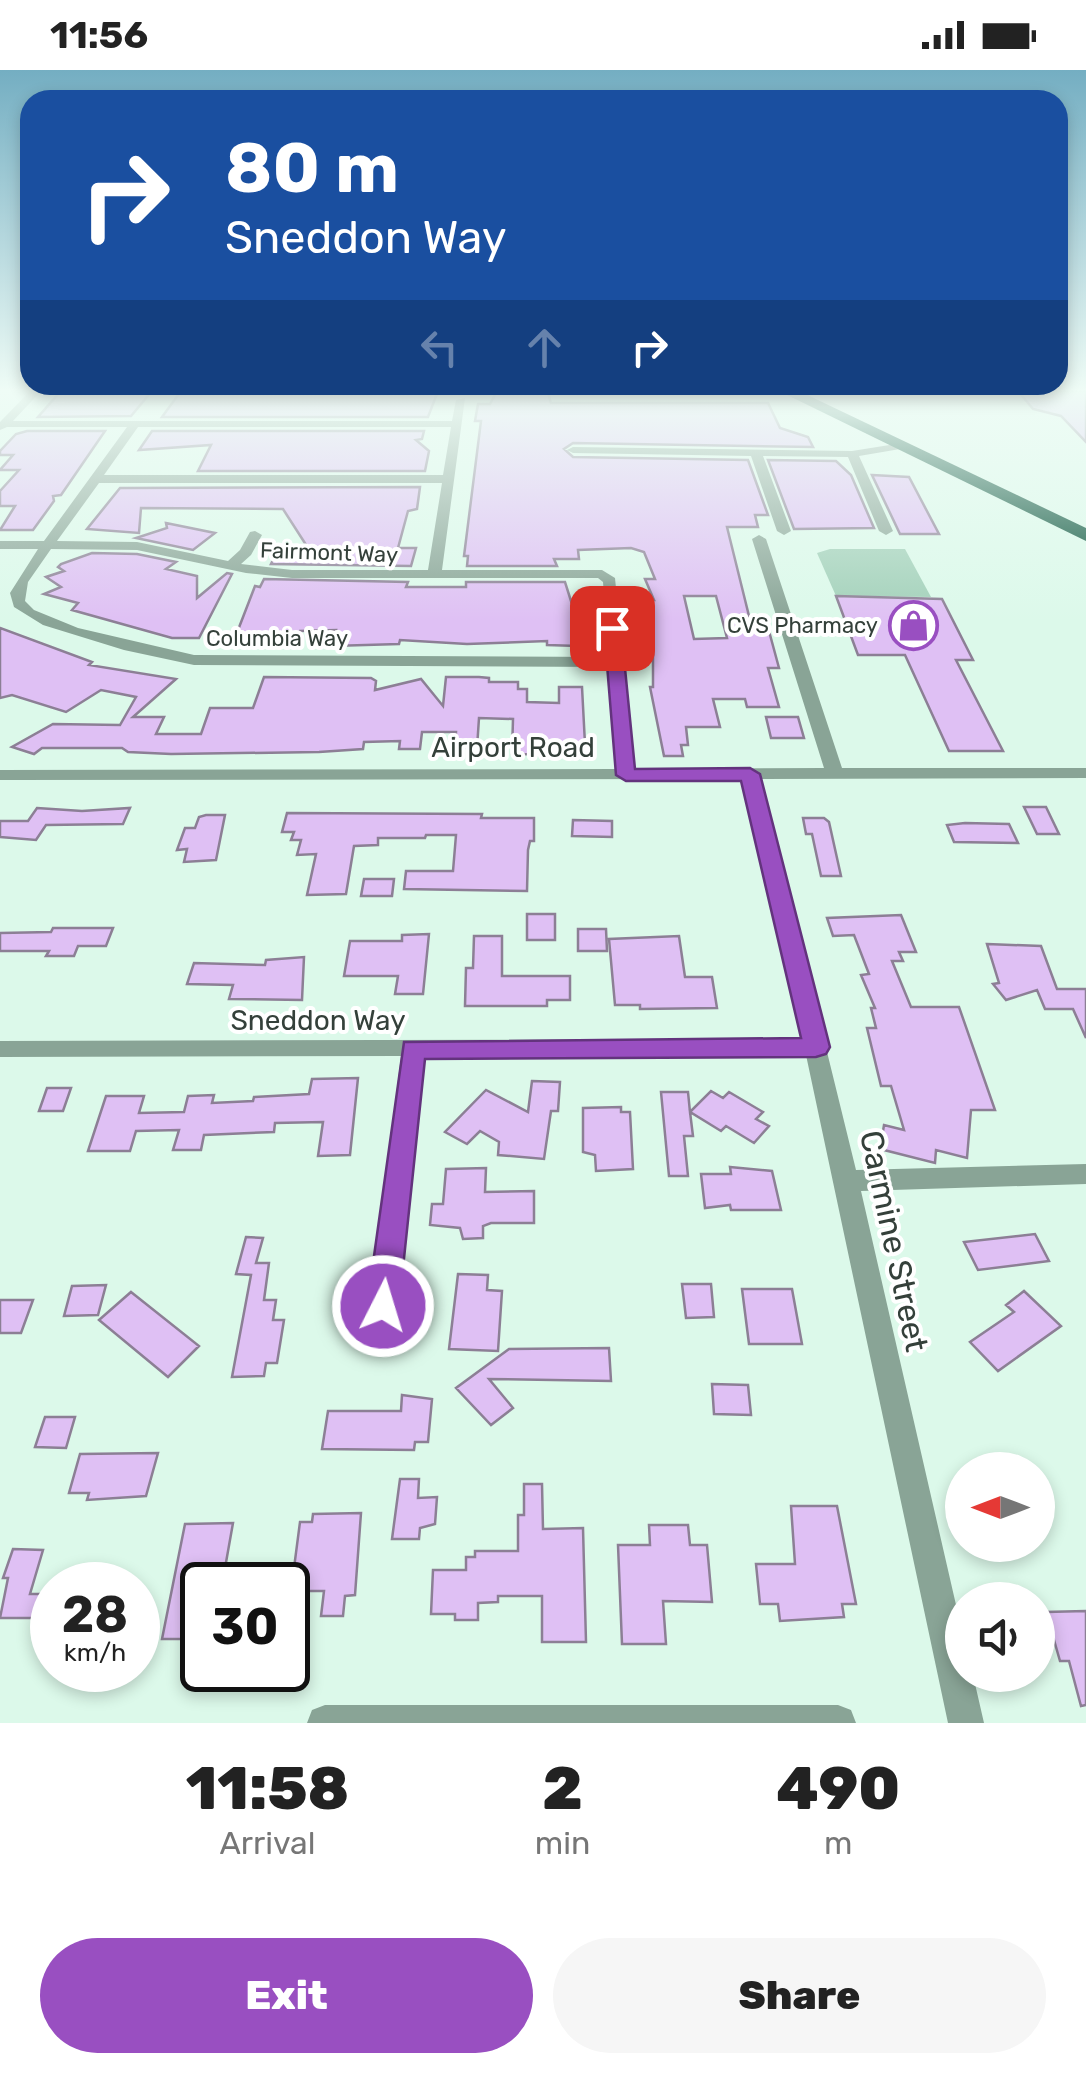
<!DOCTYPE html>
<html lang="en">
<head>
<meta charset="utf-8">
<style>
	body { margin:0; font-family:Rubik,sans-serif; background:#f6f6f6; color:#222; height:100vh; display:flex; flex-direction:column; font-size:38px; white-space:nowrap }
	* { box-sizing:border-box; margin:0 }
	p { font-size:32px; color:#767676 }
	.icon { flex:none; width:55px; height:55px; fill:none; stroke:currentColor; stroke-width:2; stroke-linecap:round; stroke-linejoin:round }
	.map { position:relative; height:1653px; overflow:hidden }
	.panel { display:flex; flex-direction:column; background:#fff; flex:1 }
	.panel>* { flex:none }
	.top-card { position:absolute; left:20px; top:20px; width:1048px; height:305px; border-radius:30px; box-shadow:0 5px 15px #0003; background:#1a4fa0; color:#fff; overflow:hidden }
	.needle { width:65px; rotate:270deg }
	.fabs { position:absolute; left:945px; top:1382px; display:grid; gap:20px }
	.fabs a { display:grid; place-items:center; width:110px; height:110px; border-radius:50%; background:#fff; box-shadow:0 5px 15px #0003; font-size:50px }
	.speed { position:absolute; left:30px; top:1492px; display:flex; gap:20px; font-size:50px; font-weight:700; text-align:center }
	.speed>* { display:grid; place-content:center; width:130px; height:130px; border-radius:50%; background:#fff; box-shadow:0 5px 15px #0003; line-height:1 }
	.speed small { font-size:25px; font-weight:400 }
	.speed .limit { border:5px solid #111; border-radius:15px; background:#fff; color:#111 }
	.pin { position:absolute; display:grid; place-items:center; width:85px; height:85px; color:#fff; margin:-42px; border-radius:20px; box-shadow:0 5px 15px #0006 }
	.me { position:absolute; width:110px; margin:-55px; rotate:5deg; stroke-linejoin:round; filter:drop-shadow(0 0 8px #0008) }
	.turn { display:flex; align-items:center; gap:35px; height:210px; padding:0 40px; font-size:45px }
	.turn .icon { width:130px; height:130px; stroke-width:2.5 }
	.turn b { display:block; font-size:70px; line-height:85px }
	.lanes { display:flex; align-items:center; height:95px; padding:0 40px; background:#0003; justify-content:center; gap:50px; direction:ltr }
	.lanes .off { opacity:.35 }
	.eta { display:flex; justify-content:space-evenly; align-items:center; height:170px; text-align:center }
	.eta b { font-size:60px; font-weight:800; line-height:70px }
	.primary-button { display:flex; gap:20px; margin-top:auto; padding:20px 40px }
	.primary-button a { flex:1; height:115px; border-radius:60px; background:#994fc1; color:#fff; font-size:40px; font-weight:800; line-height:115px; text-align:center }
	.primary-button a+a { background:#f6f6f6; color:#222 }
	.status { display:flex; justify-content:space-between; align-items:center; height:70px; padding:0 50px; background:#fff; direction:ltr }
	.status svg { height:28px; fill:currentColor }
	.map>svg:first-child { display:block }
</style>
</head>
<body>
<div class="status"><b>11:56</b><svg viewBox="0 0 49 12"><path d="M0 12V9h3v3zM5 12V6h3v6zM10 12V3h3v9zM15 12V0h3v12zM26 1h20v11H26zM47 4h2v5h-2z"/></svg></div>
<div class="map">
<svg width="1086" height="1653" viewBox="0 0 1086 1653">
	<rect width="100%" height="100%" fill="#dcf9ea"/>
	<path fill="#a2d0b9" d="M830,479H905L931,527L836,526L817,483Z"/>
	<path fill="#dfc0f4" stroke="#8c7f95" stroke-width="2.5" fill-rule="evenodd" d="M152,321L131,346L38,347L60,322Z
		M181,321L279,323L438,321L428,347H162Z
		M1018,321H1086V372L1061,346L1033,339Z
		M496,323H548L551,333H768L780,358L808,367L813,377L573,373L564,379L573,387L748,390L768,445H755L758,457H727L750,550H766L779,598H768L779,637H747L745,629H713L720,657H686L688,675H681L683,686H664L650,617H653V567L646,530H654L645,509H655L644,482L631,478L578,480L579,489H554L557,496H467L468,486H464L481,351H475L478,334H490ZM684,526H716L727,568L694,569Z
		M27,361H105L61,425L53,426L54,431L33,460H0L15,436H0V421L19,400H0L13,385H0V381L16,364Z
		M152,361H424L422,369L416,370L429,381L425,401H198L211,375L139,380Z
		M768,390L836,391L851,405L874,458L794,459Z
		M872,405L909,407L939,464H900Z
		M420,417L417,439L408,441L398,478H416L411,496L271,494L277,482L282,480L310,481L283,439L141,438L139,463L87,459L120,418Z
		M166,453L215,463L193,480L136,468L167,458Z
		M92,483L137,484L176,492L166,499L197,506V528L227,503L232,504L199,568H172L72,540L78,533L44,524L61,517L46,507L64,501L58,497L61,494Z
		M264,509L408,512L406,517H466V512H565L577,550L578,576L547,575V571L467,574L400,570L399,574L332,576L336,560L300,561L296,574L233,573L255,516L260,517Z
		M836,526L942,529L973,590H956L1003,681H949L905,585H858Z
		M0,558L92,592L89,595L176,609L133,647H164L156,664H201L210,638H253L264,607L371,608L376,611L375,620L421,609L443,636L446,607H479L489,608V612H518V619H527V632L559,633V617H582L585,674H577L578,685L512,684L513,649L479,648L477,678H455L456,662H422L420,679H399L400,671L364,672L363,679L319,682L171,684L128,682L122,678H42L34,684L12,677L53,654L120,655L136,627L101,620L66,642L12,625L0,628Z
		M766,647H798L804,668H771Z
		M1024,737H1046L1059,764H1037Z
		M37,738L82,741L130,738L123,754L46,755L36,770L0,767V751H28Z
		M287,743L482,744L481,748H534V771H530L528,780L527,821L404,819L406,801H453L456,765H426L425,768H378V775L354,776L346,824L307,825L316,784L297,785L301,770H291L294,762H282Z
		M206,745H225L216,790L184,792L187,779L177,780L185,758H195L199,747Z
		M803,748H824L829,752L841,806H821L812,764H806Z
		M573,750L612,751V767L572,766Z
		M965,753L1009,754L1018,773L954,772L947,755Z
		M364,809H394L392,826H361Z
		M527,844H555V870H527Z
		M901,845L916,882H899L903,891H892L911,937H959L995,1040H971L967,1088L936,1080L935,1093L880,1079L884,1055L904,1060L891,1016H881L867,958H876L871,938H875L861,905L869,904L854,865L833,866L827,848Z
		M53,858H113L106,876H78L74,886H46L49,881H0V863L51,862Z
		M578,859H606L607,881H578Z
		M429,864L423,924H395L398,906H344L350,871H402V865Z
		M474,866H502V906H570V930H547V936H465L466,898H473Z
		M679,866L685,907H712L717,938L640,939V935H615L609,869Z
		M987,874L1041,876L1057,919H1086V968L1073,939H1045L1037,920L1006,930L993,914L999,913Z
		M304,887L302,930L229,929L233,915L187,914L194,893L265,895L266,890Z
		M358,1008L350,1085L318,1086L323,1052L275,1053L274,1062L204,1065L201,1080H173L179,1060L136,1061L130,1081H88L106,1026H144L139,1043L184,1042L188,1026L214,1025L212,1033L253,1031L254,1027L309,1024L312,1009Z
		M532,1011L560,1012L558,1041H551L544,1089L498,1085L499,1072L480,1061L467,1074L445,1062L486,1020L528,1042Z
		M47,1018H71L63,1041H39Z
		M711,1021L723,1028L729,1022L763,1042L756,1049L769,1056L754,1073L726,1056L721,1061L690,1042L693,1066H684L688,1106H669L661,1022H688L690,1042Z
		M621,1037V1042H630L633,1099L596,1101L595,1085L583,1082V1038Z
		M730,1097L772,1101L781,1140H731L730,1135L705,1138L701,1104H731Z
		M486,1098L485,1122L534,1121V1153H491L483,1156V1168L463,1169L460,1158L430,1155L432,1134H443L446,1099Z
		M1035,1164L1049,1191L978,1200L964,1172Z
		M246,1167L263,1168L256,1193H269L264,1230H276L273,1250H284L277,1293H266L264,1306L232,1307L251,1205L236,1204Z
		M458,1204L488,1205L487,1220L502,1221L498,1281L449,1279Z
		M682,1214H711L714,1247L686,1248Z
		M106,1215L98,1245L64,1246L72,1216Z
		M742,1219H792L802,1274H749Z
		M1024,1221L1061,1256L998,1301L970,1272L1014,1242L1006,1235Z
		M131,1222L199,1276L168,1307L99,1250Z
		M0,1230H33L21,1263H0Z
		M609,1278L611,1311L489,1309L513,1338L491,1355L456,1318L509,1279Z
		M712,1314L748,1315L751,1345L714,1344Z
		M402,1325L432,1329L428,1372H415L414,1380L322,1379L328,1341H401Z
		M45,1347H75L66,1378L35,1377Z
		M158,1383L146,1426L87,1430L89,1423H69L80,1384Z
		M400,1409H419L418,1428L437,1427L435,1454L420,1458L419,1469H392Z
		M524,1414H542L543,1459L583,1458L586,1572H542V1526H498V1532L478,1533V1550H455V1544H431L433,1500H466V1487H475V1481H518V1445H524Z
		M791,1436H837L856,1534H842L844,1547L780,1551L778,1534H760L756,1494H795Z
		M361,1443L355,1525L345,1526L343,1546H321L324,1521H291L300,1452H312L313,1444Z
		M233,1453L222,1515H202V1569H162L185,1454Z
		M649,1455H688L690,1475H707L712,1532L663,1531L666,1574H622L618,1475H650Z
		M13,1479L43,1480L30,1524H52V1548H0L8,1508H3Z
		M1086,1541V1635L1081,1636L1069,1591H1060L1046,1542Z"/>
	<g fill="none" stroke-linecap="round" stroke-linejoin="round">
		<path fill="#89a496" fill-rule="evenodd" d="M30,321H41L13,351H452L456,330L465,328L442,500H602L615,508L634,699L824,698L752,469L759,465L766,469L842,698H1086V708L760,709L856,1100L1086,1094V1114L861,1121L962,1561V1605H973L984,1653H948L806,985L424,986L397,1236L393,1245L383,1248L373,1245L369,1236L401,986L0,987V971L803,969L742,709L0,710V700L617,699L609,597L194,595L124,580L43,555L14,537L10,523L38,479H0V471H44L127,357H7L0,360V352ZM138,357H451L443,405H104ZM99,413H442L428,500H292L241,494L251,485L262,465L255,461L250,462L240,480L228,491L137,472L57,471ZM51,479L137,480L246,503L292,508H598L603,512L609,587L194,585L78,558L34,540L25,531L28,512Z
			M902,373L908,376L906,378L859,386L893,461L886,465L879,461L848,387L763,386L791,461L784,465L777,461L751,386L573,383L567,380L573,377L852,381Z
			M325,1635H838L851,1640L856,1653H307L312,1640Z"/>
		<path fill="#024c34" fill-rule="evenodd" d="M779,321H799L1086,458V471Z"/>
	</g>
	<linearGradient id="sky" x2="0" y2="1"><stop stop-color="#74aec2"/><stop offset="0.58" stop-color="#effcf6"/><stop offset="1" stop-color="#effcf6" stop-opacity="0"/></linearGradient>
	<rect width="1086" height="552" fill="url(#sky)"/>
	<path fill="#994fc1" stroke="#63337d" stroke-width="2.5" d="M612,553L621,558L635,699L750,698L760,704L830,977L826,984L816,987L425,989L399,1236L394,1247L383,1251L372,1247L367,1236L404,972L801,968L741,711H626L616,705L604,558Z"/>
	<defs>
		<symbol id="shop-ring" viewBox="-11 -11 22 22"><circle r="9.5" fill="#fff" stroke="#994fc1" stroke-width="1.5"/><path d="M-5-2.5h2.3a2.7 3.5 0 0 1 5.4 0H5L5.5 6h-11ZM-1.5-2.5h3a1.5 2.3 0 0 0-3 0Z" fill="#994fc1"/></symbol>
	</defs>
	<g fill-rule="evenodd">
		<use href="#shop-ring" x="886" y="528" width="55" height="55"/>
	</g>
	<g text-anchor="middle" stroke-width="8" stroke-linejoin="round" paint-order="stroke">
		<g font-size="22" fill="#34403a" stroke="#fff">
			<text transform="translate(329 482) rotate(2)" y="8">Fairmont Way</text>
			<text x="277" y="576">Columbia Way</text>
		</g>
		<g font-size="22" fill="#34403a" stroke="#fff" text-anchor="end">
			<text x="878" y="563">CVS Pharmacy</text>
		</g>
		<g font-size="28" fill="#34403a" stroke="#fff">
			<text x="513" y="687">Airport Road</text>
			<text x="318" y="960">Sneddon Way</text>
		</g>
		<g font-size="32" fill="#34403a" stroke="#fff">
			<text transform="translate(894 1171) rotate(78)" y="11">Carmine Street</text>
		</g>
	</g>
</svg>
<div class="fabs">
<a><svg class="needle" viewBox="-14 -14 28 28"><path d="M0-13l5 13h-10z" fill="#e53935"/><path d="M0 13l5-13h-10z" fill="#767676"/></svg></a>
<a><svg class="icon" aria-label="sound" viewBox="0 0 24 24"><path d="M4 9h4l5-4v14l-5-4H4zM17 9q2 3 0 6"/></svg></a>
</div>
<div class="speed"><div>28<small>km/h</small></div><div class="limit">30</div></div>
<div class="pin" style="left:612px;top:558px;background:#d93025"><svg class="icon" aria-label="arrive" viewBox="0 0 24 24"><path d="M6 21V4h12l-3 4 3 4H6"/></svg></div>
<svg class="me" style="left:383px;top:1236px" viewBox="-20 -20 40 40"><circle r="17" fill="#994fc1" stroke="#fff" stroke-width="3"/><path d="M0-11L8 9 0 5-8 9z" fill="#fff"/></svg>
<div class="top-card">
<div class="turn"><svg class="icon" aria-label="right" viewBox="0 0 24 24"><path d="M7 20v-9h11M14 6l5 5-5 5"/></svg><div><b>80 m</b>Sneddon Way</div></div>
<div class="lanes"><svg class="icon off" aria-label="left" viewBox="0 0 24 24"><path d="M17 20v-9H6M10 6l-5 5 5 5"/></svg><svg class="icon off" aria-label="ahead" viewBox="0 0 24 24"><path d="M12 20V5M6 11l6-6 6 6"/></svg><svg class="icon" aria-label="right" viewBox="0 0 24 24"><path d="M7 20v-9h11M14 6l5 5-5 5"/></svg></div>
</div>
</div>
<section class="panel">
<div class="eta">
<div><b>11:58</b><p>Arrival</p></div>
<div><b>2</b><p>min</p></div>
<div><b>490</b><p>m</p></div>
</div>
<div class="primary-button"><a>Exit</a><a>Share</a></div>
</section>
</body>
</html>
